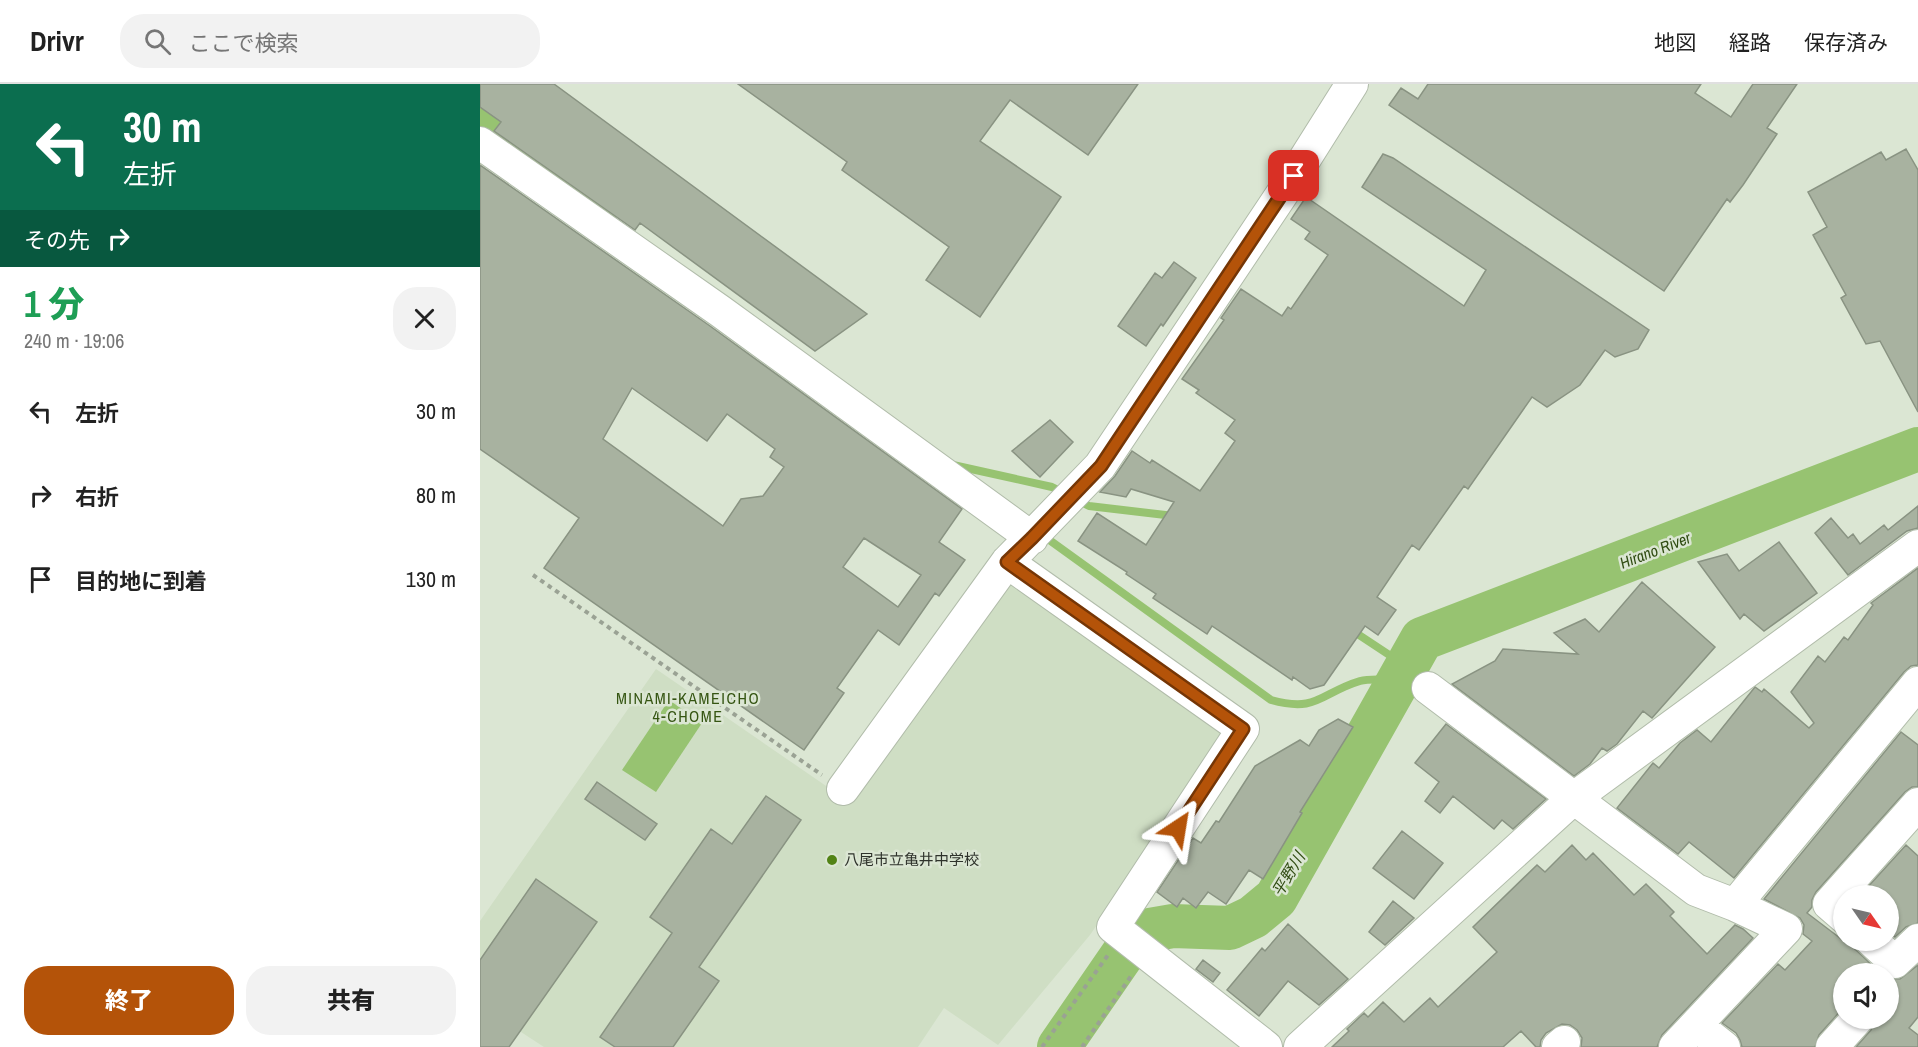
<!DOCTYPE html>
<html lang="ja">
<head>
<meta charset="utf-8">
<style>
	body { margin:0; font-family:"Archivo Narrow","Noto Sans JP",sans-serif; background:#f2f2f2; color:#222; height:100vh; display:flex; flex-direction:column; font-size:22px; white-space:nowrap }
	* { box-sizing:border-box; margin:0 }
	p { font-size:20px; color:#767676 }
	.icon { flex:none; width:33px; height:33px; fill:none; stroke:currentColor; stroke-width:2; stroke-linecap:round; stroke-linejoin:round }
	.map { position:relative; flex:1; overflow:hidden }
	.panel { display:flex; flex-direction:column; background:#fff; width:480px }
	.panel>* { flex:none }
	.guide { background:#0b6e4f; color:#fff; overflow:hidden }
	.needle { width:39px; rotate:124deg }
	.controls { position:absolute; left:1353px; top:801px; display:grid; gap:12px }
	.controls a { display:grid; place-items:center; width:66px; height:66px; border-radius:50%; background:#fff; box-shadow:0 2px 4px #0004; font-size:30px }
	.pin { position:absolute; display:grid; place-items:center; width:51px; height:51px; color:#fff; margin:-26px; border-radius:12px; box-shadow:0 3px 9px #0006 }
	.me { position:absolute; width:66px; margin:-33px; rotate:33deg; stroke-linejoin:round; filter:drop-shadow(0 0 4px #0008) }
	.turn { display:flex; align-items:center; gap:21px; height:126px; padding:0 24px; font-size:27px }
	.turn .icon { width:78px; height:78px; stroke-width:2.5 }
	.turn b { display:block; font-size:42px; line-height:51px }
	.then { display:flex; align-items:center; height:57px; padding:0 24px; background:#0003; gap:12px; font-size:22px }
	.round { display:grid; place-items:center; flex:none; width:63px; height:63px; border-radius:24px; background:#f2f2f2 }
	.headline { display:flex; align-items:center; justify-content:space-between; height:102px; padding:0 24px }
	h1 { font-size:36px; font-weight:800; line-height:45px; color:#1e9e55 }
	.primary-button { display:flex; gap:12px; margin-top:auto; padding:12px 24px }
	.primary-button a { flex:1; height:69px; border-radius:24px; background:#b45309; color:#fff; font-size:24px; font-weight:800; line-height:69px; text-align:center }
	.primary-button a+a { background:#f2f2f2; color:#222 }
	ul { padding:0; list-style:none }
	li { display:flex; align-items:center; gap:18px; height:84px; padding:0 24px }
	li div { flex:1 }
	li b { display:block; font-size:22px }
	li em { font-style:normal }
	header { display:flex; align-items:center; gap:36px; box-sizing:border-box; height:84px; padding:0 30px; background:#fff; border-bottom:2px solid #e0e0e0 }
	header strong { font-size:28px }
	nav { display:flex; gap:33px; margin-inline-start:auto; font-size:21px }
	.search { width:420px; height:54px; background:#f2f2f2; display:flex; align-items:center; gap:15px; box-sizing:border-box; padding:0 21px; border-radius:24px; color:#767676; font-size:22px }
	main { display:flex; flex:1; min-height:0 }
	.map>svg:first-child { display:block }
</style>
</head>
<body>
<header>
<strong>Drivr</strong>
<div class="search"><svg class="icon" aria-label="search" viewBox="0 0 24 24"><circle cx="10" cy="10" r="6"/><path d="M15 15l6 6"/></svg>ここで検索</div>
<nav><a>地図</a><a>経路</a><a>保存済み</a></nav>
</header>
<main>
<section class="panel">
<div class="guide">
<div class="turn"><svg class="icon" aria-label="left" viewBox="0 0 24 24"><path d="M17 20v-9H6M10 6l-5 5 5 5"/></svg><div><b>30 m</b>左折</div></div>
<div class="then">その先<svg class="icon" aria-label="right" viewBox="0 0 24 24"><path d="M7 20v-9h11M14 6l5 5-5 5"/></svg></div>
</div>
<div class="headline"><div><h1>1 分</h1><p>240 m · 19:06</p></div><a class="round"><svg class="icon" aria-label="close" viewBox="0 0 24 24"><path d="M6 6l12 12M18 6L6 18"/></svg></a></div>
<ul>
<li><svg class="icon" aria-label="left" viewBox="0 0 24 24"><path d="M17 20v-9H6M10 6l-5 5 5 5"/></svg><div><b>左折</b></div><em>30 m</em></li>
<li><svg class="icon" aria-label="right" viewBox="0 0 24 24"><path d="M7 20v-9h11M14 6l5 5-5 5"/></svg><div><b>右折</b></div><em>80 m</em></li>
<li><svg class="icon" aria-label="arrive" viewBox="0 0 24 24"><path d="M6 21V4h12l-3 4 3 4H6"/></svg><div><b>目的地に到着</b></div><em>130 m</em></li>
</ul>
<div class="primary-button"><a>終了</a><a>共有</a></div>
</section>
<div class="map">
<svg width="1438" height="963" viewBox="0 0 1438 963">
	<rect width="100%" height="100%" fill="#dbe6d3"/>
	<path fill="#cfdec4" d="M543,496L739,639L742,657L610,851L518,961L464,924L438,963H64L0,921V837L176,585L365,715L522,500Z"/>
	<path fill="#97c371" d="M189,616L222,639L176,708L142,686Z"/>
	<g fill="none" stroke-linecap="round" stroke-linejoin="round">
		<path stroke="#97c371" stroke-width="8" d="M473,381L572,403L584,409
			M597,416L609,422L694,432
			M561,450L791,616C838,629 840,609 880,597C891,594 906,596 917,596
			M873,547L926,582"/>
		<path stroke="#97c371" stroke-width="44" d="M0,37L117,123
			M579,963L643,870L664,847L693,842L750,844L773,833L796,814L942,555L1438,365"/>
	</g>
	<path fill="#a8b2a0" stroke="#899382" stroke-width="1.5" fill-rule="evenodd" d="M0,0H74L387,230L335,267L160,139L155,146L14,47L21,38L0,23Z
		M258,0H658L608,71L530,16L500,57L581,113L500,233L446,196L469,163L362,86L367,78Z
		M948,0H1221L1215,9L1251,33L1273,0H1317L1287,44L1297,50L1263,101L1250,118L1247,115L1184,207L909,21L921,4L938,15Z
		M1426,65L1438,86V328L1400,257L1386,260L1361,214L1366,211L1333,151L1347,143L1328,108L1401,68L1406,76Z
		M903,70L913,74L1169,246L1158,265L1135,273L1125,266L1100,301L1067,323L1052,313L988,405L984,402L939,466L932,461L897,513L916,526L898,551L885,542L844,601L830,605L813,593L812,596L732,542L727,550L673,514L676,510L646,490L647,488L598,457L617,429L666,461L694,418L651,405L646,413L620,408L635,392L652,367L670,379L672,376L720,407L755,357L745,349L755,336L716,309L719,306L702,295L744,236L741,234L761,205L802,232L808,223L811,225L848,171L825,155L830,148L811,135L826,113L984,222L1006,186L882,103Z
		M0,81L230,242L482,425L459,458L485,476L459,512L455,509L419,561L398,546L357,604L364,609L324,666L64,484L99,434L0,365ZM152,304L227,357L247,330L295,365L290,373L304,383L283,412L261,415L243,442L123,355ZM384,454L441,491L418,523L363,483Z
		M694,178L716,194L683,242L681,240L666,262L638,242L675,189L682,194Z
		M570,336L593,358L560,393L532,367Z
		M1438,422V444L1427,447L1368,491L1335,449L1351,434L1368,454L1373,450L1380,460L1404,441L1408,446Z
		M1299,458L1337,509L1284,547L1264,530L1260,535L1218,478L1247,470L1259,487Z
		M1438,484V581L1431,582L1424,588L1254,794L1209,758L1198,770L1137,724L1173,679L1179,684L1200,659L1217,646L1231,658L1275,603L1282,608L1284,605L1329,644L1334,639L1311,608L1338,572L1345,578L1364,553L1368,556L1393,521L1391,519Z
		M1162,498L1235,563L1172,634L1163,627L1137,660L1127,667L1122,664L1110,680L1094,692L972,600L1015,577L1023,565L1098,570L1074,549L1105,535L1119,548Z
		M858,635L873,643L820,728L822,729L783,795L769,786L746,820L728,808L716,824L703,814L697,823L677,808L713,754L721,759L736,737L739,738L775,682L820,656L829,662L839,646Z
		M966,640L1066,715L1033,745L1022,736L1014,745L973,712L960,729L945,717L959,698L935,679Z
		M1421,648L1438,661V703H1432L1425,708L1336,808L1332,816V823L1327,829L1377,867L1401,890H1364V923L1339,951L1335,963H1262L1260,956L1256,949L1242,939L1298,880L1305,886L1332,857L1323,850L1324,841L1320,834L1284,815Z
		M117,698L177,740L165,756L105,715Z
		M286,712L321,736L219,883L239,897L193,963H135L120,953L192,849L170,833L231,745L252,760Z
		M922,747L963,779L934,815L893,784Z
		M1092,761L1106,776L1113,769L1154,811L1166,800L1194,828L1190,832L1227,870L1255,841L1263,845L1273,854L1182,951L1177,963H1101L1102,954L1097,946L1090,941L1082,940L1066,949L1061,956L1060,963H1056L1041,947L1023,963H852L869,947L867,945L884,929L888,933L903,918L924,938L950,914L958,923L1017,868L993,843L1057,781L1065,788Z
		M1426,761L1438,772V839L1426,843L1415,853L1408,848V812H1394L1386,805Z
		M56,795L117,838L29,963H0V876Z
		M913,817L934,834L905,861L889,848Z
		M808,840L868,895L839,921L808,897L779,932L747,906L782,864L785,867Z
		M723,876L740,889L733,898L716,885Z
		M1438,881V933L1429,944L1438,951V963H1376L1391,946L1397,934H1408V921L1411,918L1408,916V894L1420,895Z"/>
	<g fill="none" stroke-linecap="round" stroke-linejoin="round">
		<defs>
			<path id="minor" d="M0,59L240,227L552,454
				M527,478L763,645L633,843L786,963
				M948,604L1216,806L1255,821L1306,845L1195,963
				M363,705L527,478L620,382L814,92L872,0
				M1255,821L1438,599
				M1364,833L1349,820L1438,720
				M1391,856L1415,878L1438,856
				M1216,941L1244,963
				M820,963L1094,714L1438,462
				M1078,963L1084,958
				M1352,963L1378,934"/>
		</defs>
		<use href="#minor" stroke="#b1bcaa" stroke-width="34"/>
		<path stroke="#9aa294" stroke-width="4" stroke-dasharray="4.5 4.5" stroke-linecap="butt" d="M53,491L342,691
			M562,963L628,871
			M602,963L651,892"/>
		<use href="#minor" stroke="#fff" stroke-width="32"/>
	</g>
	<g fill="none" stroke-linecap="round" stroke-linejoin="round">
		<defs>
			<path id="route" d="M698,744L763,645L527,478L552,454L621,382L814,92"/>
		</defs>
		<use href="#route" stroke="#753606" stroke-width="15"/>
		<use href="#route" stroke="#b45309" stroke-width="10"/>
	</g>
	<circle fill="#528315" stroke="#dbe6d3" stroke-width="2" cx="352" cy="776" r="6"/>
	<g text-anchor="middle" stroke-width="5" stroke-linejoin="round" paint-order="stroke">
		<g font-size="15" fill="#2f332c" stroke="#dbe6d3" text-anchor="start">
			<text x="364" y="781">八尾市立亀井中学校</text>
		</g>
		<g font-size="16" font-style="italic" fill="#314d13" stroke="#dbe6d3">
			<text transform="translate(1175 466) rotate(-21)" y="6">Hirano River</text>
			<text transform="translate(808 790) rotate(-59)" y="6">平野川</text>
		</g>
		<g font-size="16" letter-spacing="1.5" fill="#355512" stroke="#dbe6d3">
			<text x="208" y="620">MINAMI-KAMEICHO<tspan x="208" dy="18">4-CHOME</tspan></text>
		</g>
	</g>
</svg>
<div class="controls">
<a><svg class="needle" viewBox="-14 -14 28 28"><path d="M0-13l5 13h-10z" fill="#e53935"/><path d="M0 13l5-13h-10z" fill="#767676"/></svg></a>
<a><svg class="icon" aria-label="sound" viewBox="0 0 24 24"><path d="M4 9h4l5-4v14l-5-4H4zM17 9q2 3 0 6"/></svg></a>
</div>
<div class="pin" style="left:814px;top:92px;background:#d93025"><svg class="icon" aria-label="arrive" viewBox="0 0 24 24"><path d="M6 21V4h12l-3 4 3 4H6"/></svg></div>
<svg class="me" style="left:698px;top:744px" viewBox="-20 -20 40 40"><path d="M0-17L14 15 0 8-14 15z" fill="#b45309" stroke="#fff" stroke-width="4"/></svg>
</div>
</main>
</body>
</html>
